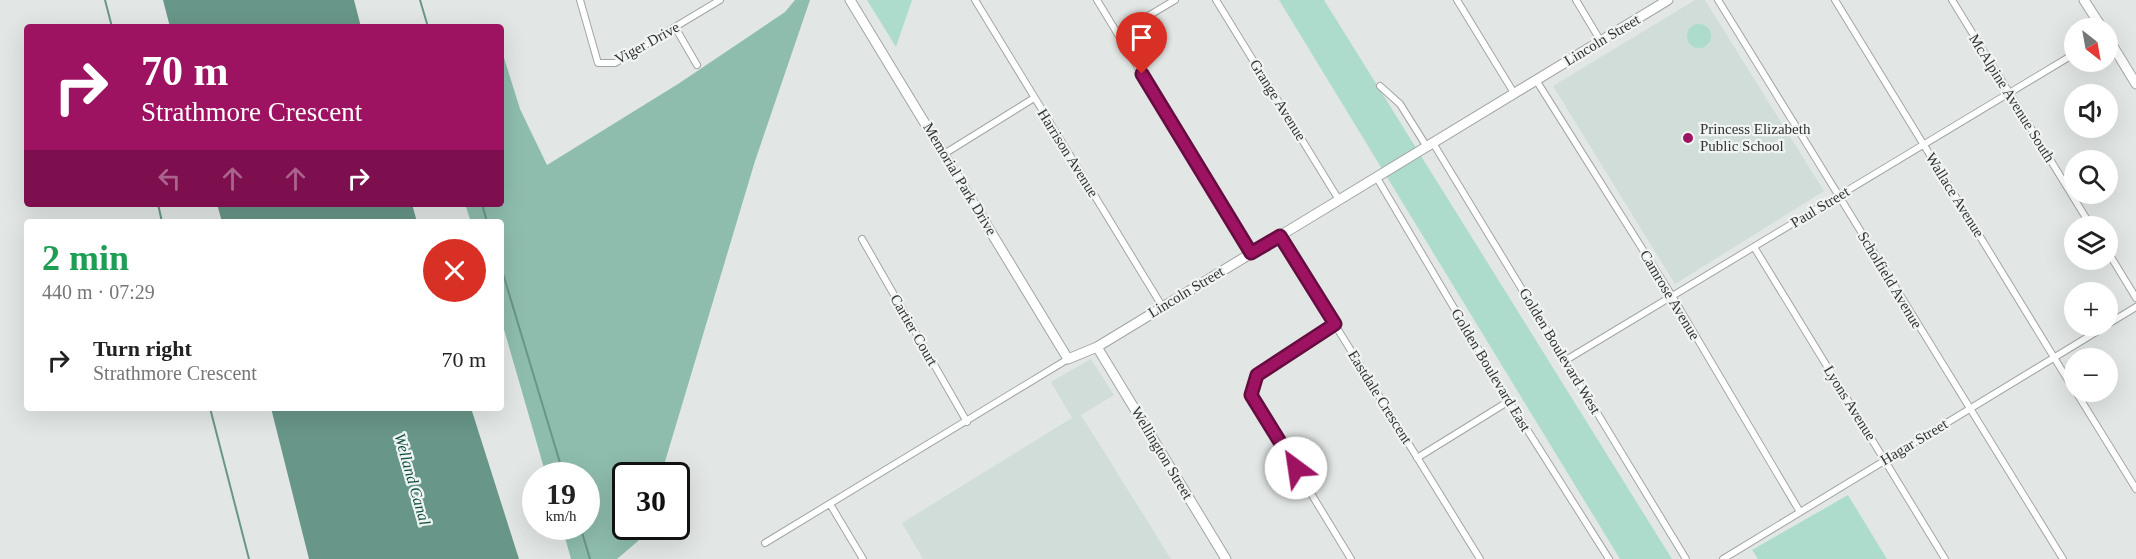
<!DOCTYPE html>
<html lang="en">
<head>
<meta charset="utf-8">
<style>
	body { margin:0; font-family:Georgia,serif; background:#f6f6f6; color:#222; height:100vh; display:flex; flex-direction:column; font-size:22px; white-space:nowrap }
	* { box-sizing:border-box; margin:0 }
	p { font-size:20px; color:#767676 }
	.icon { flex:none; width:33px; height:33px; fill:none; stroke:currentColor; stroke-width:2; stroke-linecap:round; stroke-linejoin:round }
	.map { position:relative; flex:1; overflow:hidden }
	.side { position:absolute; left:24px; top:219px; width:480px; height:192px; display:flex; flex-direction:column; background:#fff; border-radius:6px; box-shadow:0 6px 24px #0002 }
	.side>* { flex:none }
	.guide { position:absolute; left:24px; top:24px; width:480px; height:183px; border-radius:6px; box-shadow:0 6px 24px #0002; background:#9d1362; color:#fff; overflow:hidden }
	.needle { width:39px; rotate:149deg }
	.tools { position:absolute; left:2064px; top:18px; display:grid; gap:12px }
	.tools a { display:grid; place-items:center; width:54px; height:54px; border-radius:50%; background:#fff; box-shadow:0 6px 24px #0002; font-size:30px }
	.speed { position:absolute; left:522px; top:462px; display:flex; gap:12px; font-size:30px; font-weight:700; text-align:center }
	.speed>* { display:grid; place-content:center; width:78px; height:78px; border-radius:50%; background:#fff; box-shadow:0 6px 24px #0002; line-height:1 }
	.speed small { font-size:15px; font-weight:400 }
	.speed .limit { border:3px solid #111; border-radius:9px; background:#fff; color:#111 }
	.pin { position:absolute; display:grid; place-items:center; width:51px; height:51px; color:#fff; margin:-62px -26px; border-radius:50% 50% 50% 0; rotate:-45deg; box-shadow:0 0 6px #0007 }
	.pin .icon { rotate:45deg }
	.me { position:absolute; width:66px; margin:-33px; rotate:329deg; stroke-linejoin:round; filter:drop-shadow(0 0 4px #0008) }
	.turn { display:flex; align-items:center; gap:21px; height:126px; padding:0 18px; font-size:27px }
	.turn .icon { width:78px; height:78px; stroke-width:2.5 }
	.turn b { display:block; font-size:42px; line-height:51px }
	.lanes { display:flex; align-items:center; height:57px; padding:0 18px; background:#0003; justify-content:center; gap:30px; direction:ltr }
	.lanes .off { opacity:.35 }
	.round { display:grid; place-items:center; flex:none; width:63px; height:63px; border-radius:32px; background:#f6f6f6 }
	.head { display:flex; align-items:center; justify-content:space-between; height:102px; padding:0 18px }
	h1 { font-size:36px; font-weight:700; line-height:45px; color:#1e9e55 }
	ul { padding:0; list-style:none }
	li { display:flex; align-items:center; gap:18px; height:78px; padding:0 18px }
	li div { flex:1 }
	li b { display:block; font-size:22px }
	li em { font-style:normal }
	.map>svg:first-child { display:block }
</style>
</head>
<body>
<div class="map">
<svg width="2136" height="559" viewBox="0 0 2136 559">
	<rect width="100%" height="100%" fill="#e2e7e5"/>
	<path fill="#d0ddd8" d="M1695,0H1705L1824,191L1675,284L1553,86Z
		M1091,359L1114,395L1081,415L1171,559H923L902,523L1072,418L1051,382Z"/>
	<path fill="#addccd" d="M867,0H912L896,47Z
		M1279,0H1324L1672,559H1620Z
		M1687 36a12 12 0 1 1 24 0a12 12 0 1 1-24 0Z
		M1848,495L1887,559H1758L1752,550Z"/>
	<path fill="#8ebdae" d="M795,0H810L755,161L661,475L626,476V526L643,527L638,541L617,559H571L562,527L586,526V476L546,475L501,319V222H471L465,204H501V48L520,109L547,165L678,84L785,12Z"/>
	<path fill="#689688" d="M163,0H354L361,27H170Z
		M217,204H412L417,222H222Z
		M271,408H471L519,559H309Z"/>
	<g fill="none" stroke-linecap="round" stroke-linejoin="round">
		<path stroke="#689688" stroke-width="2" d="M105,0L112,27
			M420,0L428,27
			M158,204L162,222
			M482,204L487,222
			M501,267L564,476
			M210,408L249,559
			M580,526L590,559"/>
		<defs>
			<path id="street" d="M580,0L598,63H615L720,0
				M975,0L1162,306
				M1097,0L1251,253
				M1216,0L1339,200
				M1457,0L1514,93
				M1576,0L1600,40
				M1718,0L2063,559
				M1835,0L2074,390
				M1952,0L2091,226
				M675,27L697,65
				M1118,34L1175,0
				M1536,80L1672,296L1800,512
				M1380,86L1400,104L1427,147
				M1433,143L1686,559
				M944,154L1034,98
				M1377,178L1509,401L1609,559
				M1280,236L1480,559
				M862,239L967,422
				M1754,247L1945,559
				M2108,252L2136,298
				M1335,324L1257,374L1251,395L1351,559
				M2108,324L2136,307
				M1566,360L2074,54
				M2076,392L2136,489
				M1417,458L1509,401
				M830,504L863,559
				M765,543L1068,359
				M1723,559L2106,326"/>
			<path id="secondary" d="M850,0L1068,359L1097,347L1668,0
				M2084,0L2102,28
				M2108,38L2136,84
				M1097,347L1226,559"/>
		</defs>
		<use href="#street" stroke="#a1a5a3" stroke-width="8"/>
		<use href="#secondary" stroke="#a1a5a3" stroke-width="11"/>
		<use href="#street" stroke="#fff" stroke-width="6"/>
		<use href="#secondary" stroke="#fff" stroke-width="9"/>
	</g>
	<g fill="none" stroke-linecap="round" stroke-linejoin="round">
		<defs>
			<path id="route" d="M1142,74L1251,253L1280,236L1335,324L1257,375L1251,395L1296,468"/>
		</defs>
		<use href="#route" stroke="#660c40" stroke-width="15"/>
		<use href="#route" stroke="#9d1362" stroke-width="10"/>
	</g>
	<circle fill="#9d1362" stroke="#f0f4f2" stroke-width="2" cx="1688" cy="138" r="6"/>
	<g text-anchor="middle" stroke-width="4.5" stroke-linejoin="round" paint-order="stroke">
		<g font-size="15" fill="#323333" stroke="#f0f4f2">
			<text transform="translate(1602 40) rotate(-31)" y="5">Lincoln Street</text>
			<text transform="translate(647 43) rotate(-29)" y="5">Viger Drive</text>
			<text transform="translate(2012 98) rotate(58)" y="5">McAlpine Avenue South</text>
			<text transform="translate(1278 100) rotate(58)" y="5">Grange Avenue</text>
			<text transform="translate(1068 153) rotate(58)" y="5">Harrison Avenue</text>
			<text transform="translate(960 179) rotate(59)" y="5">Memorial Park Drive</text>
			<text transform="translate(1955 195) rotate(58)" y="5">Wallace Avenue</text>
			<text transform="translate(1820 207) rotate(-31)" y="5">Paul Street</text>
			<text transform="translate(1890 280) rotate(59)" y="5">Scholfield Avenue</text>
			<text transform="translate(1186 292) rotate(-31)" y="5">Lincoln Street</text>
			<text transform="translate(1670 295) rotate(59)" y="5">Camrose Avenue</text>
			<text transform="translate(914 330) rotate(60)" y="5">Cartier Court</text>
			<text transform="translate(1560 351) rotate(59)" y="5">Golden Boulevard West</text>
			<text transform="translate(1491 370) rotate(59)" y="5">Golden Boulevard East</text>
			<text transform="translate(1380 397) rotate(58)" y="5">Eastdale Crescent</text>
			<text transform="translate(1850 403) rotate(58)" y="5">Lyons Avenue</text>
			<text transform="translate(1914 442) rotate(-31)" y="5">Hagar Street</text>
			<text transform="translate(1162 453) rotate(59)" y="5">Wellington Street</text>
		</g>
		<g font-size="15" fill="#323333" stroke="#f0f4f2" text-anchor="start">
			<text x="1700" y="134">Princess Elizabeth<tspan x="1700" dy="17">Public School</tspan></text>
		</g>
		<g font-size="16" font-style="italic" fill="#105142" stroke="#f0f4f2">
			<text transform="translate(413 479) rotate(74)" y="6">Welland Canal</text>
		</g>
	</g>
</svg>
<div class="tools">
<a><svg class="needle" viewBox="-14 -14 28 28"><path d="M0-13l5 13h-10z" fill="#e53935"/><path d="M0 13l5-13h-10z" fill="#767676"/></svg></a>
<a><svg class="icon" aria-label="sound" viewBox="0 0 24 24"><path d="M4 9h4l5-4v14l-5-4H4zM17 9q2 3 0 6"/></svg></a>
<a><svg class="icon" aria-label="search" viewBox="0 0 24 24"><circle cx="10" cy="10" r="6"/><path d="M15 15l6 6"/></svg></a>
<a><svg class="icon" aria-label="layers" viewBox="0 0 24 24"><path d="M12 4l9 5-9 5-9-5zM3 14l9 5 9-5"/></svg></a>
<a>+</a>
<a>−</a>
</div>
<div class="speed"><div>19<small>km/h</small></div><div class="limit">30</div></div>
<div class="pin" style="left:1142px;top:74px;background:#d93025"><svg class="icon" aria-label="arrive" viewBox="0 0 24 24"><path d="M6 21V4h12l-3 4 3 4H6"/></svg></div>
<svg class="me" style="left:1296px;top:468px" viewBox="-20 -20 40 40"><circle r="19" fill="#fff"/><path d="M0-13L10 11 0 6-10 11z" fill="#9d1362"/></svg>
<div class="guide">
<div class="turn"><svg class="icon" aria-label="right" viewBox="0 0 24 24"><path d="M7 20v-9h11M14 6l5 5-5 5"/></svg><div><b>70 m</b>Strathmore Crescent</div></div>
<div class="lanes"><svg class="icon off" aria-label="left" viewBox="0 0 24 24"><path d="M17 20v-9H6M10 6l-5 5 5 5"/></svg><svg class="icon off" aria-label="ahead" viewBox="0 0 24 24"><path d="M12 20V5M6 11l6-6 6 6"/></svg><svg class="icon off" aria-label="ahead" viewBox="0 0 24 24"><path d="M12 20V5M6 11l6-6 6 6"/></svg><svg class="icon" aria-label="right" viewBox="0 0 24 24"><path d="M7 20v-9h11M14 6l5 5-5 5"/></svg></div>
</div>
<section class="side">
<div class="head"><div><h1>2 min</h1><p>440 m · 07:29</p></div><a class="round" style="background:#d93025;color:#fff"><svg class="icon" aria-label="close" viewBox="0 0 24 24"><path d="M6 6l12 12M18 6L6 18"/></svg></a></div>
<ul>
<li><svg class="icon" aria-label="right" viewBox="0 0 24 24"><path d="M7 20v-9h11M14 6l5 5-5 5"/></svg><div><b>Turn right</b><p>Strathmore Crescent</p></div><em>70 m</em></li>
</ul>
</section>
</div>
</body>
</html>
